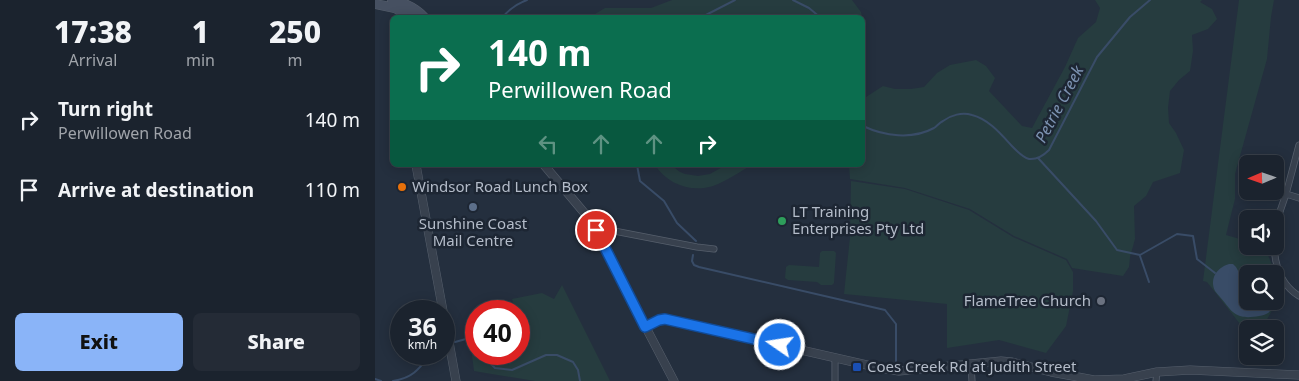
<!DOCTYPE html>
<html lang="en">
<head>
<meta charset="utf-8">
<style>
	body { margin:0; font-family:"Noto Sans",sans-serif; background:#242b36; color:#f1f3f6; height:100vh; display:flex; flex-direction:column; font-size:19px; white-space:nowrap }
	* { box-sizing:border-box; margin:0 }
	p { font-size:16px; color:#a0a4aa }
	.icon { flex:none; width:28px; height:28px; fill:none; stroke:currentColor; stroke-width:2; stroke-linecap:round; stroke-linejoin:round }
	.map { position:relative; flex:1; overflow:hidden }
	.details { display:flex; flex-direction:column; background:#1b232e; width:375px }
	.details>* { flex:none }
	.top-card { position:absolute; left:15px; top:15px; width:475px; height:152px; border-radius:8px; box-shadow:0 2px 12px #0003,0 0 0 1px #39404a; background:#0b6e4f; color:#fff; overflow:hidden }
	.needle { width:32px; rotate:268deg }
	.controls { position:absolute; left:864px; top:155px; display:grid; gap:10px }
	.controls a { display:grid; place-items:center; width:45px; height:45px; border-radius:8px; background:#1b232e; box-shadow:0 2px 12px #0003,0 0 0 1px #39404a; font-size:25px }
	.speed { position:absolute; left:15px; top:300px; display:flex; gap:10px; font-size:25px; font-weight:700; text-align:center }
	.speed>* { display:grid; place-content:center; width:65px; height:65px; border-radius:50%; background:#1b232e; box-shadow:0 2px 12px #0003,0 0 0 1px #39404a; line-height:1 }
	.speed small { font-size:12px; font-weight:400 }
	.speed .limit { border:8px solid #d22; background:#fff; color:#111 }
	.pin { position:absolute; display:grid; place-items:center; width:42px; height:42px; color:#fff; margin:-21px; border:2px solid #fff; border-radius:50%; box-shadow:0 1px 5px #0007 }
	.me { position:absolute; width:55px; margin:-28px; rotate:283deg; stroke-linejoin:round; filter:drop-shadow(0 0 4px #0008) }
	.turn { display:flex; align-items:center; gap:18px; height:105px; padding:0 15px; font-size:22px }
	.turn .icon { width:65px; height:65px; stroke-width:2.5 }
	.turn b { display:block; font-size:35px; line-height:42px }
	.lanes { display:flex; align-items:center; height:48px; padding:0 15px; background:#0003; justify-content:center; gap:25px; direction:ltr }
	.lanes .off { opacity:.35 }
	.eta { display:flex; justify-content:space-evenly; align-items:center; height:85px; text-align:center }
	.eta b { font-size:30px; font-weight:800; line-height:35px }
	.action { display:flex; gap:10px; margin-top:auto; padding:10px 15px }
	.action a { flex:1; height:58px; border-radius:8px; background:#8ab4f8; color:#111; font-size:20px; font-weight:800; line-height:58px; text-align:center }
	.action a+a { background:#242b36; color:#f1f3f6 }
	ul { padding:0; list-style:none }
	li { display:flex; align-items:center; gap:15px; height:70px; padding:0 15px }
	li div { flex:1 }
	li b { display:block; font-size:19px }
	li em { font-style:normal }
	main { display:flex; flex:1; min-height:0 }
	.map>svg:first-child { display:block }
</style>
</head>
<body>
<main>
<section class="details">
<div class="eta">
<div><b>17:38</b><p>Arrival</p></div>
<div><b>1</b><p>min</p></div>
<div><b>250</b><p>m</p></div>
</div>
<ul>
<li><svg class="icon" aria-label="right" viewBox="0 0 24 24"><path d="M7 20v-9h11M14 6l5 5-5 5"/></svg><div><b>Turn right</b><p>Perwillowen Road</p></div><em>140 m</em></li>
<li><svg class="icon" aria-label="arrive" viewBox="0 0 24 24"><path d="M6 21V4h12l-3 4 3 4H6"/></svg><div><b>Arrive at destination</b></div><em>110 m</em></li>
</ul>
<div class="action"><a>Exit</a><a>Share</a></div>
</section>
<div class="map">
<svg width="924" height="381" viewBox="0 0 924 381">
	<rect width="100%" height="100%" fill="#242f3e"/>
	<path fill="#263c3f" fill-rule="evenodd" d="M297,0H477L486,12L487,17H215L230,8H276Z
		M720,0H827L825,2L837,9L842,19L833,29L817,35L818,51L815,71L804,80L795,91L793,108L794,123L801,133L809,150L805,173L778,182L771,196L759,206L760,239L755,257L754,267L748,276L697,268L692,259L639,236L595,209L530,188L475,179L474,165H488V89L491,97L508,86L520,89H536L549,87L562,73L575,65L601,60L611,66L620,78L614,91L647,126L657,128L690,67L703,38L721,22L725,8Z
		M864,0H899L896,17L892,59L860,174V199L851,235L872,241V246H889L908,290L889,325L865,324L832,282L828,281ZM872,274H900V301H872Z
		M280,165H296L305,172L310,174L323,176L335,174L351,165H377C364,172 352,181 338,186C316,193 292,184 280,165Z
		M476,181L530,189L594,210L638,237L691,260L698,272V291L691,326L671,353L624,340L572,348V304L469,294L475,237Z
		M447,251H459L461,253L459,283L457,285H446L442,282L413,280L410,278L411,267L414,265L444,267L445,253Z
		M187,285L235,381H160L99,371L95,340L101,342V354H144V351L149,352L144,328V311H140L137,299L167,293L179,299Z"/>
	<path fill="#394c67" d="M854,264H858L861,267L871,286L872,301H895L897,304C897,312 892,315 884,316C878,317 871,318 865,316C858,314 854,308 850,303C847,299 843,295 840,291C834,278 843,267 854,264Z"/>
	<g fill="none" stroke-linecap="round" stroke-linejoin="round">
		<path stroke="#394c67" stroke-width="2" d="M418,0L434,8L446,18
			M127,18C134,9 141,4 152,0
			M325,18L360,0
			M488,126C509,136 537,140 559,128C562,126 564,123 568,121C576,115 587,112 597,115C613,119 625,133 636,145C641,150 647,157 654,159C663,160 669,155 674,150L722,57L755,17L775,0
			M663,158L721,221L742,250L765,255L802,234L818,236L822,259L840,273
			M262,165L265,181L289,201L302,223L321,241
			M318,255L317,261L319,265L324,267L510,310L521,324V361
			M765,256L774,282
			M80,342L91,339L101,349
			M106,354L120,368L137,370L171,355H182L198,362L203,370L205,381
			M0,379L6,381
			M18,381C38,378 44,369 56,354"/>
		<defs>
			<path id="minor" d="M911,194L924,198
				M900,226L911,194L924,145
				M221,230H234L322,247L339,249
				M899,246C900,266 906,285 924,296
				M460,358V381
				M596,364L597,381
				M781,381L782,372"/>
			<path id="tertiary" d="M41,165L68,311
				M169,165L217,222L236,259L256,299L299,381
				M69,314L81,381
				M270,327L283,320L290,319L505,368L524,371L626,361L637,362L676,372L719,380L749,379L782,372L815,370L924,375"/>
			<path id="secondary" d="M17,0C30,3 41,8 50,18
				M0,4L20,8L37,18"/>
		</defs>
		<use href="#minor" stroke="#565f6c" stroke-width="7"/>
		<use href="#tertiary" stroke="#565f6c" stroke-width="9"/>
		<use href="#secondary" stroke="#565f6c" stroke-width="10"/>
		<use href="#minor" stroke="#38414e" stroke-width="5.5"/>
		<use href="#tertiary" stroke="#38414e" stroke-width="8"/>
		<use href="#secondary" stroke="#465061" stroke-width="9"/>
	</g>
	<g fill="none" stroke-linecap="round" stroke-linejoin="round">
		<defs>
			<path id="route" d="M221,230L270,327L284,320L290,319L405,345"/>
		</defs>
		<use href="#route" stroke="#114b97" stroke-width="12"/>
		<use href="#route" stroke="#1a73e8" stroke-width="9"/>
	</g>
	<circle fill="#e8710a" stroke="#1d2633" stroke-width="2" cx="27" cy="187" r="5"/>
	<circle fill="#5c6f8a" stroke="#1d2633" stroke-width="2" cx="98" cy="207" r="5"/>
	<circle fill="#2e9e5b" stroke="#1d2633" stroke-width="2" cx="407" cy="221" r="5"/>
	<circle fill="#6b7280" stroke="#1d2633" stroke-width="2" cx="726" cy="301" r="5"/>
	<rect fill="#1a4fb4" stroke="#1d2633" stroke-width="2" x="477" y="362" width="10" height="10" rx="2.5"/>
	<g text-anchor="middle" stroke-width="5" stroke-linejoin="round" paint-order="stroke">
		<g font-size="15" fill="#b4bcc9" stroke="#1d2633" text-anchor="start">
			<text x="37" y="192">Windsor Road Lunch Box</text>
			<text x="417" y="217">LT Training<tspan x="417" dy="17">Enterprises Pty Ltd</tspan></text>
			<text x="98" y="229" text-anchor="middle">Sunshine Coast<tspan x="98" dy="17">Mail Centre</tspan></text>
			<text x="716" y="306" text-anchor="end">FlameTree Church</text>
			<text x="492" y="372">Coes Creek Rd at Judith Street</text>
		</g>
		<g font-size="16" font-style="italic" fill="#7c92b1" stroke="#1d2633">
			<text transform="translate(684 104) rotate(-62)" y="6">Petrie Creek</text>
		</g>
	</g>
</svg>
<div class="controls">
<a><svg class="needle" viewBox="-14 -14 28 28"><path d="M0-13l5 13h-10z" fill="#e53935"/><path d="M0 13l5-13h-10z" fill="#a0a4aa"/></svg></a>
<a><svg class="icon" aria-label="sound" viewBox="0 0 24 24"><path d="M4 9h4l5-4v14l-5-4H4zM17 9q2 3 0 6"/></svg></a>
<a><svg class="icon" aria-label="search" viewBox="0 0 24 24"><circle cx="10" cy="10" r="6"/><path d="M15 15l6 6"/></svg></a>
<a><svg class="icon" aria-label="layers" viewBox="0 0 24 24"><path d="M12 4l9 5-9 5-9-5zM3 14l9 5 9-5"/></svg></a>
</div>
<div class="speed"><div>36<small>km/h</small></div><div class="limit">40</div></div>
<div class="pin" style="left:221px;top:230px;background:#d93025"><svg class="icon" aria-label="arrive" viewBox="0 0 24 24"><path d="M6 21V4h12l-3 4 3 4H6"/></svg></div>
<svg class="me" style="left:405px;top:345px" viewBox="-20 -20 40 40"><circle r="17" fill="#1a73e8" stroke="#fff" stroke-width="3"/><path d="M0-11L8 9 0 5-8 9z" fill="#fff"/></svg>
<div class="top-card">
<div class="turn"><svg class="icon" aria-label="right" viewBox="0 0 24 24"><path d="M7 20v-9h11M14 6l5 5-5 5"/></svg><div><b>140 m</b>Perwillowen Road</div></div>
<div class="lanes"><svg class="icon off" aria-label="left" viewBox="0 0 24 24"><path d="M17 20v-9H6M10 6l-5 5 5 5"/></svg><svg class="icon off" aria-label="ahead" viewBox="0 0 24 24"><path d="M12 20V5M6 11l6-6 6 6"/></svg><svg class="icon off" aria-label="ahead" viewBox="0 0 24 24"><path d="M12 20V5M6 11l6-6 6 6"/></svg><svg class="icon" aria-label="right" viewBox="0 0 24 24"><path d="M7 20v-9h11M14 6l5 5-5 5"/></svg></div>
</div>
</div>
</main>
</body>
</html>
